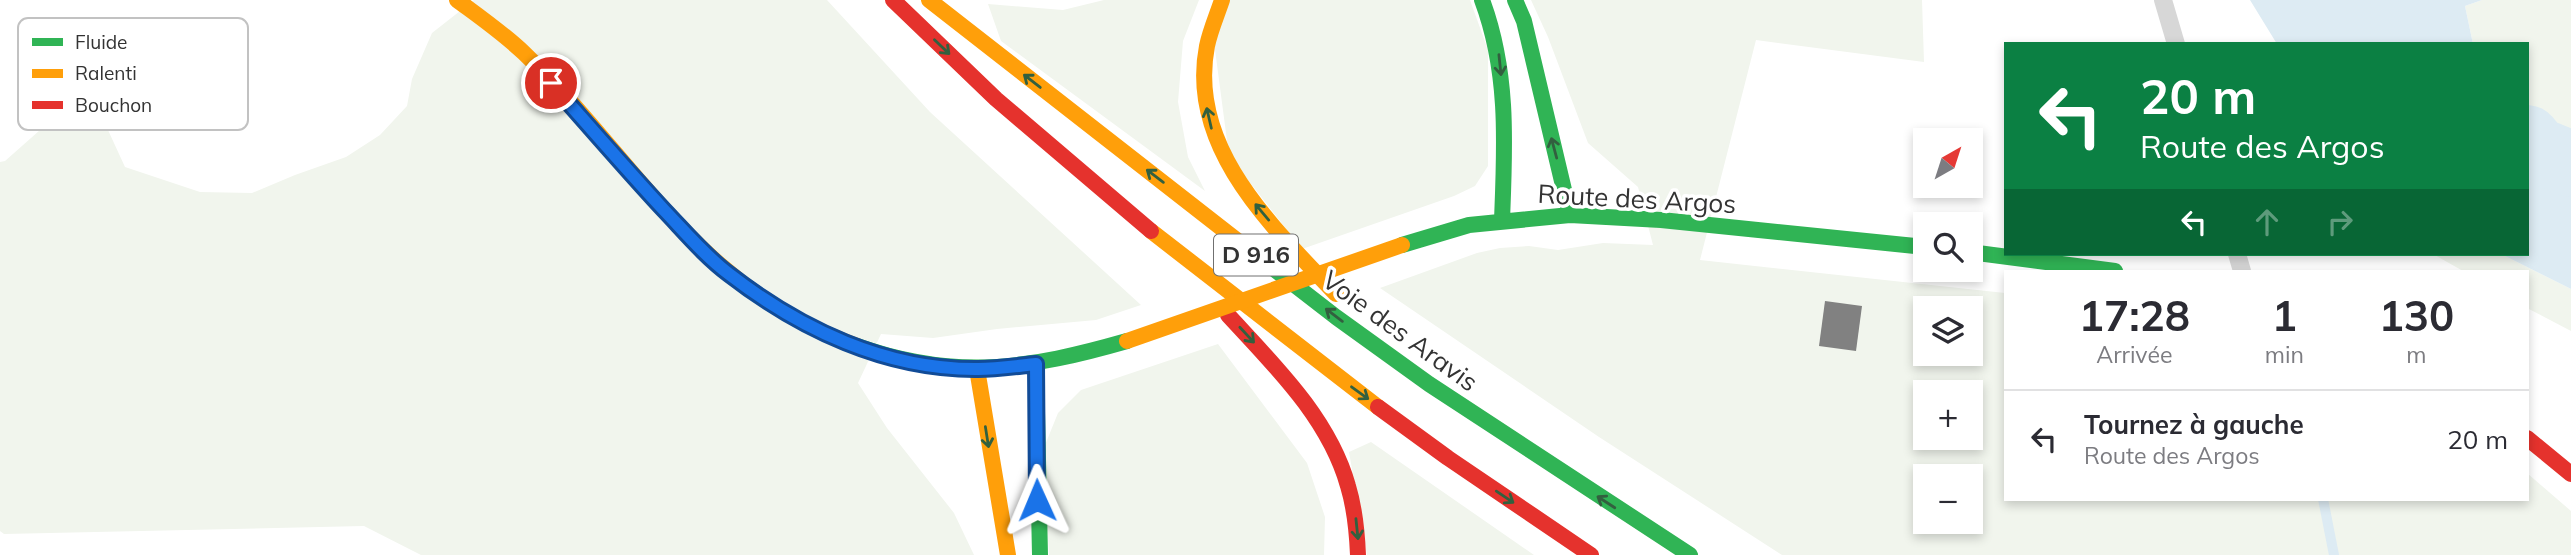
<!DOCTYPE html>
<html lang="fr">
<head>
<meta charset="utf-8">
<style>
	body { margin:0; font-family:Mulish,sans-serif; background:#f7f7f7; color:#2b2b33; height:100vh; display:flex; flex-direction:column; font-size:26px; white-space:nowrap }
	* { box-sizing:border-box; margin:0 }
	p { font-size:23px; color:#7c7c81 }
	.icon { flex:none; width:38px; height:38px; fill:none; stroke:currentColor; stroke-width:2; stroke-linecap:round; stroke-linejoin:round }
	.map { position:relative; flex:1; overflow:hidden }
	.drawer { position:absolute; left:2004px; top:270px; width:525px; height:231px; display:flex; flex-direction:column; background:#fff; border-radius:0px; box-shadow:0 4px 10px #0003 }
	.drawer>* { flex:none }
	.hud { position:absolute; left:2004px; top:42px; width:525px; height:214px; border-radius:0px; box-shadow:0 4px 10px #0003; background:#0b8043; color:#fff; overflow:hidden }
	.needle { width:46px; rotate:39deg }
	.fabs { position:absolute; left:1913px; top:128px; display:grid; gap:14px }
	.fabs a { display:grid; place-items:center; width:70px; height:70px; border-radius:0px; background:#fff; box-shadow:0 4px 10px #0003; font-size:35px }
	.pin { position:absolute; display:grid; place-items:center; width:60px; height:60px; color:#fff; margin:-30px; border:4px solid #fff; border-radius:50%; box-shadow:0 2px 7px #0007 }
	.me { position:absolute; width:77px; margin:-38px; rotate:359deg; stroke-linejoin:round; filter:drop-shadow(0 0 5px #0008) }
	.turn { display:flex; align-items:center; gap:24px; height:147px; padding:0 21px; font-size:32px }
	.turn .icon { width:91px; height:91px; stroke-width:2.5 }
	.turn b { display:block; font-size:49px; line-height:60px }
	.lanes { display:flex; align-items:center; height:66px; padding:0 21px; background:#0003; justify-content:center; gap:35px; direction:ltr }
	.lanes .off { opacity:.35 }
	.eta { display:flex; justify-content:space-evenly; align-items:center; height:119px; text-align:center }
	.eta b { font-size:42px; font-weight:700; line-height:49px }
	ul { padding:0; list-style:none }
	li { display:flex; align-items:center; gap:21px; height:98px; padding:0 21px; border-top:2px solid #e1e1e2 }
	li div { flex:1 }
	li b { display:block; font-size:26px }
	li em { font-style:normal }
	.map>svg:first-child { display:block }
</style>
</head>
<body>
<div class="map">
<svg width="2571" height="555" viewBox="0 0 2571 555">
	<rect width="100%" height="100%" fill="#fff"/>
	<path fill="#f1f5ed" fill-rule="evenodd" d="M474,0H827L930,112L1141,305L1096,320L997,329L933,338L881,334L858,383L887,428L954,513L974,555H421L364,526L4,534L0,531V162L5,161L57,115L88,48L106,67L102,117L125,167L200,192L252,193L295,175L346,157L380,135L407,106L412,79L432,33Z
		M1104,0H1199L1183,41L1178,102L1188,157L1205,191L1001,41L988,4L1063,10Z
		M1229,0H1470L1488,50V166L1475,186L1454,196L1302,249L1229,156L1214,42Z
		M1531,0H1922L1924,62L1756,40L1700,260L2005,293L2006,499H2527V473L2571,511V555H1782L1599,437L1380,288L1477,253L1500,248L1529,246L1558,250L1603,243L1653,245L1638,187L1588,143L1548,37ZM1925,308H1970V354H1925ZM1925,392H1970V438H1925ZM1925,476H1970V522H1925Z
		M2482,0H2571V173L2535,154L2527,145V44H2473L2465,6Z
		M2433,254H2501L2571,289V331L2527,308V271H2463Z
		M1218,344L1307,463L1325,517L1324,555H1049L1043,450L1058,413L1081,390Z
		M1371,442L1534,555H1367L1349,452Z"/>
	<path fill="#ddebf3" d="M2250,0H2482L2465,6L2473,44H2277Z
		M2527,145L2535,154L2571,173V289L2501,254H2527Z"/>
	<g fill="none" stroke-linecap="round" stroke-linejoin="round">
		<path stroke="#ddebf3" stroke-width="10" d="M2323,499L2334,555"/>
		<path stroke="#ddebf3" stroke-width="66" d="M2527,138L2537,150L2571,164"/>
	</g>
	<path fill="#818181" d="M1825,301L1862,306L1856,351L1819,346Z"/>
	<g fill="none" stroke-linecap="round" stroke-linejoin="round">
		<path stroke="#d7d7d7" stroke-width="18" d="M2163,0L2176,44
			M2237,254L2242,271"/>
		<path stroke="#30b455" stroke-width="16" d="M1482,0C1509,72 1505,145 1502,220
			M1515,0L1524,21L1570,215
			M1402,245L1469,225L1570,215L1661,220L1925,247
			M1970,252L2115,271
			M1261,259L1336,317L1429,384L1690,555
			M857,346C956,381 1029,369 1127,341
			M1036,364L1040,555"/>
		<path stroke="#ff9f0a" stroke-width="16" d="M457,0C480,17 503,33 524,53C637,162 698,290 857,346
			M929,0L1261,259
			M1222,0C1217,15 1210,31 1207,46C1187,148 1273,227 1336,294
			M1151,231L1378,407
			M977,369L1008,555"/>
		<path stroke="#e5322d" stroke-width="16" d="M893,0L996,99L1151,231
			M1228,315C1274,365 1329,418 1348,486C1355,509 1357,531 1358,555
			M1378,407L1448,458L1591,555
			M2527,438L2571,474"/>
		<path stroke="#ff9f0a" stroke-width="16" d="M1127,341L1402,245"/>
	</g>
	<defs><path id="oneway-shaft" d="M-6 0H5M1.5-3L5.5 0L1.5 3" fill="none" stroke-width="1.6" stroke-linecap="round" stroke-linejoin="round" transform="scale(1.75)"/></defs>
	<g stroke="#32603f">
		<use href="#oneway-shaft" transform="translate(942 47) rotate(44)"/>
		<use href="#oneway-shaft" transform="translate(1500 65) rotate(84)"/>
		<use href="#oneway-shaft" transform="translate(1032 81) rotate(-142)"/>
		<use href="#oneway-shaft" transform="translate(1209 118) rotate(-103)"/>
		<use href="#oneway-shaft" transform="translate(1554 148) rotate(-105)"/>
		<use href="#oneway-shaft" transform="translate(1155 176) rotate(-143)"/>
		<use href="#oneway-shaft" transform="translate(1262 212) rotate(-130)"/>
		<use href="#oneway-shaft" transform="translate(1334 315) rotate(-143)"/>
		<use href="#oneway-shaft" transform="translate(1247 335) rotate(47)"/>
		<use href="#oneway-shaft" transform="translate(1360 393) rotate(36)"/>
		<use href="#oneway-shaft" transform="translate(987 437) rotate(81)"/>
		<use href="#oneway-shaft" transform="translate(1505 497) rotate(34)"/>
		<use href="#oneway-shaft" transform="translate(1606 502) rotate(-147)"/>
		<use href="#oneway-shaft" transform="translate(1357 529) rotate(84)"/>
	</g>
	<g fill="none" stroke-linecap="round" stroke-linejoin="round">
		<defs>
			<path id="route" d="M551,83C589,126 626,169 664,210C685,232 705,256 729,274C800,329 886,370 978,369C997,369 1017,366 1036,364L1037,500"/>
		</defs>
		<use href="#route" stroke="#114b97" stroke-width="18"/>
		<use href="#route" stroke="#1a73e8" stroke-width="12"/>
	</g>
	<g text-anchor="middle" stroke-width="7" stroke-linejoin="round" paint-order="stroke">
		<rect fill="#fff" stroke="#707070" stroke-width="2" x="1214" y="234.5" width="84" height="41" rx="5"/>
		<g font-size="24" font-weight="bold" fill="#333">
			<text x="1256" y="263">D 916</text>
		</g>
		<g font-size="26" fill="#333" stroke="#fff">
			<text transform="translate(1637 199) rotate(3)" y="9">Route des Argos</text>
			<text transform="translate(1400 331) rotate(36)" y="9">Voie des Aravis</text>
		</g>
	</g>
	<rect x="18" y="18" width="230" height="112" rx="10" fill="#fff" stroke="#c2c2c2" stroke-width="2"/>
	<rect x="32" y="38" width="31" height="8" fill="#30b455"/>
	<rect x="32" y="69" width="31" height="9" fill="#ff9f0a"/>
	<rect x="32" y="101" width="31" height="8" fill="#e5322d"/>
	<g font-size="19" fill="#333">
		<text x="75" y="49">Fluide</text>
		<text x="75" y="80">Ralenti</text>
		<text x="75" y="112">Bouchon</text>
	</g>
</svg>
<div class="fabs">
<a><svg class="needle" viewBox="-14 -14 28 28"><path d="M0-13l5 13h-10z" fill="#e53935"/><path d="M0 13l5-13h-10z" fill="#7c7c81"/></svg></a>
<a><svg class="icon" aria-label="search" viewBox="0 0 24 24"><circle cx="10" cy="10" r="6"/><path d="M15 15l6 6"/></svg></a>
<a><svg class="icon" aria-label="layers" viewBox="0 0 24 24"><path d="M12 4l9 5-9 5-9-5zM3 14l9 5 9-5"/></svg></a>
<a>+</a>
<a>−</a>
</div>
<div class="pin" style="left:551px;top:83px;background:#d93025"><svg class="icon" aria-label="arrive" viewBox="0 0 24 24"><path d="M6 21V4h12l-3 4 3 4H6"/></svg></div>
<svg class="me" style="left:1037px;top:500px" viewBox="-20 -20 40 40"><path d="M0-17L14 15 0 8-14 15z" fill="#1a73e8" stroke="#fff" stroke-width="4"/></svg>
<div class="hud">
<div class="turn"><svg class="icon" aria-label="left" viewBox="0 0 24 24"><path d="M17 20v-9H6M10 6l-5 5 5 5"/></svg><div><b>20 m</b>Route des Argos</div></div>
<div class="lanes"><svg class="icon" aria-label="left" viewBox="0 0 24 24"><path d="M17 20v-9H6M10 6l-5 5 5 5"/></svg><svg class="icon off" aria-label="ahead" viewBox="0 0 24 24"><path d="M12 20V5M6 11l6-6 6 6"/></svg><svg class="icon off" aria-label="right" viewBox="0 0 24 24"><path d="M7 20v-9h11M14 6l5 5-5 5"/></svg></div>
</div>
<section class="drawer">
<div class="eta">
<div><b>17:28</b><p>Arrivée</p></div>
<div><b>1</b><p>min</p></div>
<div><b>130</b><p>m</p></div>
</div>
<ul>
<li><svg class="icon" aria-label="left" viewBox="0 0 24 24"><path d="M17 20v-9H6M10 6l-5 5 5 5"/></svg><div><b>Tournez à gauche</b><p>Route des Argos</p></div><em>20 m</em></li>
</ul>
</section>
</div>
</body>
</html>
